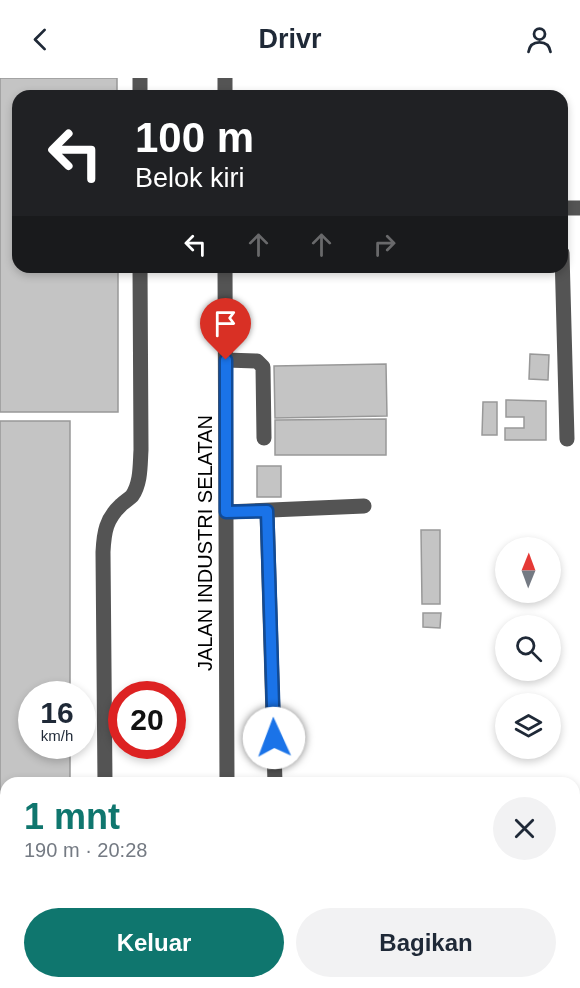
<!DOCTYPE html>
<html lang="id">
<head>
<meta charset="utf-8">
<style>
	body { margin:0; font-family:Arial,sans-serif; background:#f2f2f3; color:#1f2937; height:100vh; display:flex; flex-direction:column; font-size:22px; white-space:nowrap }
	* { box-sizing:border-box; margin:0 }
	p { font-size:20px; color:#747a83 }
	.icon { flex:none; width:33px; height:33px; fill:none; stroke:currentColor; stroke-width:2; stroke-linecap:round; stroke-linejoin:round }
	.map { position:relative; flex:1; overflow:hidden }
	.side { position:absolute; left:0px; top:699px; width:580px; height:212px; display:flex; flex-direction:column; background:#fff; border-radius:18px 18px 0 0; box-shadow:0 3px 9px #0003 }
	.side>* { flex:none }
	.hud { position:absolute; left:12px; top:12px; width:556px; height:183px; border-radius:18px; box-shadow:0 3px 9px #0003; background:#202124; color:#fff; overflow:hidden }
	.needle { width:39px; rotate:1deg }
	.buttons { position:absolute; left:495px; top:459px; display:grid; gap:12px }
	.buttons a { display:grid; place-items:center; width:66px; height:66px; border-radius:50%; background:#fff; box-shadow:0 3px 9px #0003; font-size:30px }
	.speed { position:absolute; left:18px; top:603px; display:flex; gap:12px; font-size:30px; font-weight:700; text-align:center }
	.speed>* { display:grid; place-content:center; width:78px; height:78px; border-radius:50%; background:#fff; box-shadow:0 3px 9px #0003; line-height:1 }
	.speed small { font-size:15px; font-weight:400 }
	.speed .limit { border:9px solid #d22; background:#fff; color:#111 }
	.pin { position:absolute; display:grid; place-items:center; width:51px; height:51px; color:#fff; margin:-62px -26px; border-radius:50% 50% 50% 0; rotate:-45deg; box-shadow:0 0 6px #0007 }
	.pin .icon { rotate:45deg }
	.me { position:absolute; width:66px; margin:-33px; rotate:358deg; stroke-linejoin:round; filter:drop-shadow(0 0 4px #0008) }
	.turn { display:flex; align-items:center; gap:21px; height:126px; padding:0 24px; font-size:27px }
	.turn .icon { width:78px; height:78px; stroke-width:2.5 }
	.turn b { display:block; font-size:42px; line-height:51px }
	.lanes { display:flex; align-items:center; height:57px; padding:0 24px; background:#0003; justify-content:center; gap:30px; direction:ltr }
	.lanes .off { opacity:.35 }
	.round { display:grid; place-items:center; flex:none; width:63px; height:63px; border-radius:32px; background:#f2f2f3 }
	.head { display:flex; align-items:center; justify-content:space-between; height:102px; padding:0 24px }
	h1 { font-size:36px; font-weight:800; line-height:45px; color:#0f766e }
	.button { display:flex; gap:12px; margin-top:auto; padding:12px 24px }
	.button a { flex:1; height:69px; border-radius:36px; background:#0f766e; color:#fff; font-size:24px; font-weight:800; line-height:69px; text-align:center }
	.button a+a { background:#f2f2f3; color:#1f2937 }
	header { display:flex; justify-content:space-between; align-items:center; height:78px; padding:0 24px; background:#fff; font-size:27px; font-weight:800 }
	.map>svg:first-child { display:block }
</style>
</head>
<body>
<header><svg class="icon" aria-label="back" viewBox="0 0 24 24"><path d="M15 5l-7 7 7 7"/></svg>Drivr<svg class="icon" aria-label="person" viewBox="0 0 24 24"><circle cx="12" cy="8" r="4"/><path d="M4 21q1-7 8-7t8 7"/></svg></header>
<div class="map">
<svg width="580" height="910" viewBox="0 0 580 910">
	<rect width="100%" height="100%" fill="#fff"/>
	<path fill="#c4c4c4" stroke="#989898" stroke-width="1.5" d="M0,0H117V18H18V189H118V334H0Z
		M530,276L549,277L548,302L529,301Z
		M386,286L387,338L275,340L274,288Z
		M506,322L546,323V362H505V350H524V339H506Z
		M483,324H497V357H482Z
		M386,341V377H275V342Z
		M0,343H70V616H32V668H70V705H6V756H0Z
		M257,388H281V419H257Z
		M421,452H440V526H422Z
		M423,535H441L440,550L423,549Z
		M580,748V781L574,779V760Z
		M0,769H6V904H67V910H0Z
		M574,876H580V910H554V904H574Z
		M274,904H326V910H274Z
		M326,904H376V910H326Z
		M376,904H425V910H376Z
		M426,904H474V910H426Z
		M476,904H489V910H476Z
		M502,904H552V910H502Z
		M249,906H272V910H249Z"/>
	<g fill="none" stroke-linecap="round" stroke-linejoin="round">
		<path stroke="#545454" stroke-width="15" d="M140,0V18
			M225,0V18
			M562,130H580
			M562,175L567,361
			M225,189L227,705
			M226,282L257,283L263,289L264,360
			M267,433L275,705
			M226,434L364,428
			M105,705L103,474C104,454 106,441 121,427C124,424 129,421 132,418C141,405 140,387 141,372L140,189
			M574,826H580
			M124,904V910
			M180,904V910
			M228,904V910
			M84,910V904"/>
	</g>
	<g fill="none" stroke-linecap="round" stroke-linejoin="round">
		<defs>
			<path id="route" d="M226,282V434L267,433L274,660"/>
		</defs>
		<use href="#route" stroke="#114b97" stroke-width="15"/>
		<use href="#route" stroke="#1a73e8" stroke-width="10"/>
	</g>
	<g text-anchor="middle" stroke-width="6" stroke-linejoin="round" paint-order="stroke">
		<g font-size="20" fill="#000" stroke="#fff">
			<text transform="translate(205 465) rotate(-90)" y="7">JALAN INDUSTRI SELATAN</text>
		</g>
	</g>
</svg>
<div class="buttons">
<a><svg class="needle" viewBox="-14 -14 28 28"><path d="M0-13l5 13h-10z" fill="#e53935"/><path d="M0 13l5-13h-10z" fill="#747a83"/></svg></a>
<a><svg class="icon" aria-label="search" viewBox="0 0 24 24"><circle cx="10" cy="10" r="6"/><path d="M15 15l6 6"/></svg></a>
<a><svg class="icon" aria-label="layers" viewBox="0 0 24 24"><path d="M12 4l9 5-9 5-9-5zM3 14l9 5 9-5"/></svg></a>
</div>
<div class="speed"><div>16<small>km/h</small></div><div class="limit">20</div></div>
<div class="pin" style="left:226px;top:282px;background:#d93025"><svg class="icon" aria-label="arrive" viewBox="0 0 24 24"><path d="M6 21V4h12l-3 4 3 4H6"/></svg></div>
<svg class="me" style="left:274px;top:660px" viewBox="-20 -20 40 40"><circle r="19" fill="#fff"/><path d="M0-13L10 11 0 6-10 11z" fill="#1a73e8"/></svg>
<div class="hud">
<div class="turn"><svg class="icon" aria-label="left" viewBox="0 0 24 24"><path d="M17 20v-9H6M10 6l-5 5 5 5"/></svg><div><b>100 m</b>Belok kiri</div></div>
<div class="lanes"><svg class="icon" aria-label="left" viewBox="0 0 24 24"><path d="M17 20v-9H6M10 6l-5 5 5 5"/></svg><svg class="icon off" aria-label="ahead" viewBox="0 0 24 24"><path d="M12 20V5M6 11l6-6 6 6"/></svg><svg class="icon off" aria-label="ahead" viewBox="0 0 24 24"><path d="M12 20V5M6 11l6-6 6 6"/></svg><svg class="icon off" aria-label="right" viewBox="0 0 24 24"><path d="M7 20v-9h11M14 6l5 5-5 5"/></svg></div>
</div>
<section class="side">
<div class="head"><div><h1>1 mnt</h1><p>190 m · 20:28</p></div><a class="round"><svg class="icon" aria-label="close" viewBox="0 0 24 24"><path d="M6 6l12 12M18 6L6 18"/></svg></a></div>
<div class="button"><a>Keluar</a><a>Bagikan</a></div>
</section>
</div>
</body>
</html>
